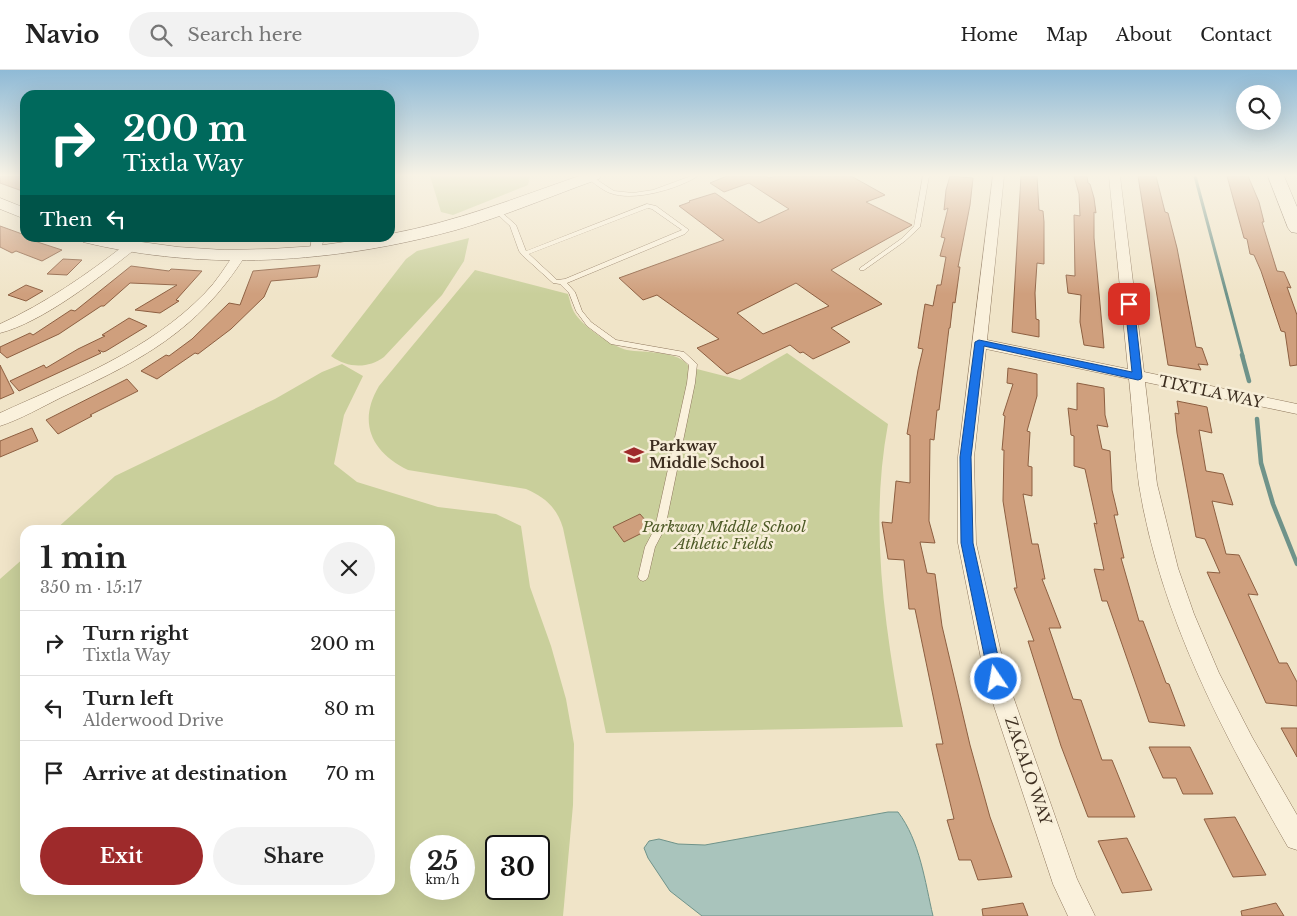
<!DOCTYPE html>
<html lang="en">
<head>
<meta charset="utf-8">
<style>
	body { margin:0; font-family:"Libre Baskerville",serif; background:#f2f2f2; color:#222; height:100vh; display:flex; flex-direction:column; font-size:19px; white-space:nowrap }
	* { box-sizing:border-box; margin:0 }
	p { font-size:16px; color:#767676 }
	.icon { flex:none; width:28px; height:28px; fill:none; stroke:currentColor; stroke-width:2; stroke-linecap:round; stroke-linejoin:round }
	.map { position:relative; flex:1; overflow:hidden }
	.drawer { position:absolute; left:20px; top:455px; width:375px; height:370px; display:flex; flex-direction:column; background:#fff; border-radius:15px; box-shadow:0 5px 20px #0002 }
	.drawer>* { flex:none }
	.hud { position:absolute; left:20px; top:20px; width:375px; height:152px; border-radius:15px; box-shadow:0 5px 20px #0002; background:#00695c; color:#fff; overflow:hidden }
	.tools { position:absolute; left:1236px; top:15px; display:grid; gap:10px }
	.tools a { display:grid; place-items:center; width:45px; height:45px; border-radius:50%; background:#fff; box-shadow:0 5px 20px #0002; font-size:25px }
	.speed { position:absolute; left:410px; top:765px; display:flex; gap:10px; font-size:25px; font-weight:700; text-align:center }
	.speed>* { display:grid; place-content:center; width:65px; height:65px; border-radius:50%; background:#fff; box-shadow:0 5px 20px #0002; line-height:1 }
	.speed small { font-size:12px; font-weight:400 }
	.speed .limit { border:2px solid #111; border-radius:8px; background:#fff; color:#111 }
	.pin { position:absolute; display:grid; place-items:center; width:42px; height:42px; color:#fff; margin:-21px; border-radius:10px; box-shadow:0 2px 8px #0006 }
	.me { position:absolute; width:55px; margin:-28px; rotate:348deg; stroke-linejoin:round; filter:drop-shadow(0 0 4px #0008) }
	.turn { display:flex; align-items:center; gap:18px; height:105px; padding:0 20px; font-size:22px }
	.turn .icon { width:65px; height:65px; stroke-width:2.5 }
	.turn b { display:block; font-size:35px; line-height:42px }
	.then { display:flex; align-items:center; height:48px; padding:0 20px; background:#0003; gap:10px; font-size:19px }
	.round { display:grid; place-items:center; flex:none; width:52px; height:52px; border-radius:26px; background:#f2f2f2 }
	.summary { display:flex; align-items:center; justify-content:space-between; height:85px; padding:0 20px }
	h1 { font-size:30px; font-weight:800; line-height:38px }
	.cta { display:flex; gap:10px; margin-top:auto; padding:10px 20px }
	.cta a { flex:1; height:58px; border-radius:30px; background:#9e2a2b; color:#fff; font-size:20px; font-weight:800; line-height:58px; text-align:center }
	.cta a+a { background:#f2f2f2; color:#222 }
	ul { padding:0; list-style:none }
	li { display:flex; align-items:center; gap:15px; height:65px; padding:0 20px; border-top:1px solid #e0e0e0 }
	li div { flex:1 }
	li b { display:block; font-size:19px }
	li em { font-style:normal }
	header { display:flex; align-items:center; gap:30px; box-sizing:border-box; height:70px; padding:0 25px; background:#fff; border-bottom:1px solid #e0e0e0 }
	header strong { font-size:24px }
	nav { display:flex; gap:28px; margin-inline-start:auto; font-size:18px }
	.search { width:350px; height:45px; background:#f2f2f2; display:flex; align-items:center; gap:12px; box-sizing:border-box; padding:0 18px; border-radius:28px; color:#767676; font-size:19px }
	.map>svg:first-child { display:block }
</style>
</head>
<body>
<header>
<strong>Navio</strong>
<div class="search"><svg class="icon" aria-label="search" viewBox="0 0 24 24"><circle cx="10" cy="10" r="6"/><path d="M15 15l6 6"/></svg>Search here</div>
<nav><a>Home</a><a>Map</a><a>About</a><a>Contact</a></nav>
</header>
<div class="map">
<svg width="1297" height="846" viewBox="0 0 1297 846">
	<rect width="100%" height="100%" fill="#f0e4c8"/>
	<path fill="#c9cf9b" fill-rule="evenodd" d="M430,106H530L528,115L453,145L441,142Z
		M469,168L464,191L442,225L384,287C368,299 347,298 331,286L406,189L417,181Z
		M475,200L568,224C570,230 571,237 574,242C582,256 613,277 627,280C644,283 680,280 689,297L740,310L787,283L888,354C869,456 885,557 903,657L606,663L563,458C557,438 545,427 526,419L408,400C372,382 357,353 379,316Z
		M342,294L363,306L344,345L334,394L357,412L438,437L496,444L521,456L530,517L551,576L566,629L574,674L573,735L563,846H0V509L25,487V820H390V460H55L115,406L275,329L322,302ZM421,776H464V819H421ZM496,776H539V819H496Z"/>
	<path fill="#a9c4bc" stroke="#6f938a" d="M888,742H898C920,771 925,812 933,846H702L670,821L648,788L644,778L649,771L659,769L678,774L705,775Z"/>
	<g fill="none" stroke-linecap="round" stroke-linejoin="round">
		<path stroke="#6f938a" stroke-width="3" d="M1195,106L1243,286"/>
		<path stroke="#6f938a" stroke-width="4.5" d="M1242,285L1249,311
			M1257,349L1261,393L1273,434L1297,494"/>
	</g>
	<path fill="#cf9f7d" stroke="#8d5f41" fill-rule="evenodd" d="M0,106H18L25,108V122L0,113Z
		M727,106H766L769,108L776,106H851L885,125L866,132L912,155L831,200L882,234L831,258L850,272L813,289L803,282L800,283L790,275L727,304L697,278L719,269L657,225L643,230L619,208L724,170L679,136L690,132L689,131L715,123L759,153L789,139L749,113L724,122L710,113ZM796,213L829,236L763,264L737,243Z
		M950,106L973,108L970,135L958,197H960L955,233L953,232L950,258H949L939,340H937L934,370L930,369L929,451L935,473L920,472L927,503L935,504L942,556L970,675L990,747L1012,807L978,810L971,790H959L947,750L954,749L936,674H943L915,539H909L904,490L888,489L882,452L892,453L896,411L910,413V365L907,364L918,300L923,279L918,278L925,234L933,236L937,215H941L946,187L940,186L945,168L941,167L948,138L944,140L946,120Z
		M1021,106H1037L1039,140L1043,141L1044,152V194L1037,193L1035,223L1036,249L1039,250V267L1012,262Z
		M1074,106H1087L1088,113L1090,114L1094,128L1096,143L1094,142V168L1104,278L1084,275L1080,252L1081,225L1068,223L1066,205L1075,206L1074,145L1080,146L1079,124Z
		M1138,106H1156L1165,142L1168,143L1177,178L1196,277L1202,278L1208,295L1198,294L1201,300L1168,295Z
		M1227,106H1248L1259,132L1264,152H1262L1277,201L1284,202L1291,218L1287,217L1297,245V295L1290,296L1285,262L1281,261L1261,201L1254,185L1250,184L1247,169L1244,168Z
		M0,156L25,165V168L62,180L42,191L16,181L12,183L0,177Z
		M63,189L82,190L67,205L47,204Z
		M320,195L317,207L271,211L264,227L231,259L198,284L195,283L157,309L141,301L166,285L169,286L192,269L229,233L240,235L253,201Z
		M131,196L169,201L171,199L202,201L176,230L179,231L160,243L135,240L177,215L130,213L104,236H101L59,264L7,288L0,282V277L30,263L33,265L71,240L75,241Z
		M26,215L43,221L26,231L8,225Z
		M129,248L147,256L106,281L103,282L98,280L101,283L19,321L10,311L44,295L46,298L78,279L105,266L102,265Z
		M0,295L14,323L0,329Z
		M1008,298L1037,304V326L1027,361L1030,362L1028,396L1032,397V426L1023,424L1032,474H1038L1045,509H1042L1061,558H1049L1073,629L1081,630L1102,690H1112L1135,747H1088L1061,676L1028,571H1034L1014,518H1017L1003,431L1004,380H1002L1005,346L1003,345L1013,314L1007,313Z
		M127,309L138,321L90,345L92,346L58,364L46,350Z
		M1077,313L1104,318L1105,345L1108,357L1097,355L1102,379L1110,381L1112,420L1118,445H1114L1124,488H1121L1139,551H1143L1166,613L1169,614L1185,656L1149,652L1107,531H1102L1094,499L1104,500L1094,453L1097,454L1085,399L1074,396V366L1071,365L1068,338L1077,340Z
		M1177,331L1207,337L1212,363L1199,360L1206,401L1223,404L1233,435L1212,431L1226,484L1239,485L1258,525L1248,524L1279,593H1287L1297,612V636L1266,633L1207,502L1220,503L1205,469L1196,467L1177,363L1175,343L1179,344Z
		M32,358L38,371L0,387V371Z
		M640,444L652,458L624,472L613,457Z
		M1281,658H1297V687Z
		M1149,677H1190L1213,724H1183L1176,708H1163Z
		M1235,747L1266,805L1233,807L1204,749Z
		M1127,768L1152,820L1122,823L1098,771Z
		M1023,833L1028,846H983L982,839Z
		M1276,833L1284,846H1242L1241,841Z"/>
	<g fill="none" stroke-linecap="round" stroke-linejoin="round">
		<defs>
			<path id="lane" d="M587,106H591L614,121L633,123L653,120L691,106H698C678,119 633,132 610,123C602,120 594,113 587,108Z
				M923,106H929L920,157L905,171L864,200H860V198L901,169L914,156Z
				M647,134L656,136L689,160L685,164L567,213L575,222L582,241L591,252L616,270L684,282L697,294L695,313L665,458L655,477L648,507L646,510L643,511L640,510L638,507L645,477L655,458L687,313L689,295L679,286L611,274L587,256L576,241L569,223L560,214L553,213L522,185L519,181L510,156L493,140L498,139L516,155L526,181ZM648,138L652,139L682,160L565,209L557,210L529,184Z"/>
			<path id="street" d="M993,106H1004L987,270L1128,299L1109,106H1120L1144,302L1297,334V344L1145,312L1157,414L1178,498L1194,544L1219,603L1252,667L1297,745V780L1288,777C1223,664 1160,545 1139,415C1134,380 1133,344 1129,309L986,279L974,387L976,473L1007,609L1077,809L1095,846H1068L1053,814L985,609L958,473V387Z
				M312,168H324L320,183L316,184L310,180Z
				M130,173L136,177L134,180C100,207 43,252 0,263V254C46,233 86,205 126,174Z
				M239,182L245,186C198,261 140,291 62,327C42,337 21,349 0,356V343C72,310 149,281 205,223C217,211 225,197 235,183Z"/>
			<path id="secondary" d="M579,106H601L599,109C551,126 505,146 456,160C335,193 206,202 83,172L80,168H112L178,177L224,180L270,179L316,176L373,168H390V164C455,152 516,128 579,106Z
				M1268,106H1284L1297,137V163L1291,162L1288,158Z
				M0,128L25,138V149L0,139Z"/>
		</defs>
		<use href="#lane" stroke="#8d765c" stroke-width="1"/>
		<use href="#street" stroke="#8d765c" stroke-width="1"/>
		<use href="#secondary" stroke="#6f573f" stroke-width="1"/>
		<use href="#lane" fill="#faf1dc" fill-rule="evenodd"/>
		<use href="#street" fill="#faf1dc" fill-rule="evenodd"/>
		<use href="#secondary" fill="#faf1dc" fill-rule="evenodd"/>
	</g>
	<linearGradient id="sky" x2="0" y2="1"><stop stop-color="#8fbad6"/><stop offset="0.47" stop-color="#f8f3e6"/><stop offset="1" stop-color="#f8f3e6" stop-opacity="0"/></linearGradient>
	<rect width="1297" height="224" fill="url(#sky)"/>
	<path fill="#1a73e8" stroke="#114b97" d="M1129,231L1134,234L1142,307L1141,309L1138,310L984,276L971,387L973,473L1003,609L1001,613L996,615L991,613L989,609L961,473L960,387L975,272L979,270L1132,302L1125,234Z"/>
	<defs>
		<symbol id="school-bare" viewBox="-9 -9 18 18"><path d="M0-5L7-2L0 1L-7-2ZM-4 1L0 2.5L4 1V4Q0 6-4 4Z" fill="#9e2a2b" stroke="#f7eed8" stroke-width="2.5" paint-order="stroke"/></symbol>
	</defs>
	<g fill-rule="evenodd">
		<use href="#school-bare" x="620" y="371" width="28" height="28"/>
	</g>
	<g text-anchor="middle" stroke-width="5" stroke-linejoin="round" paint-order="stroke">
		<g font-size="15" fill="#3d2e20" stroke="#f7eed8">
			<text transform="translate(1211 322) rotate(12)" y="5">TIXTLA WAY</text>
			<text transform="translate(1028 701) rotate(71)" y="5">ZACALO WAY</text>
		</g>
		<g font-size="15" font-weight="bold" fill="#3d2e20" stroke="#f7eed8" text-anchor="start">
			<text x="649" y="381">Parkway<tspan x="649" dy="17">Middle School</tspan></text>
		</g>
		<g font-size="15" font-style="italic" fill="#4d5a26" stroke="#f7eed8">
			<text x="724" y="462">Parkway Middle School<tspan x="724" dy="17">Athletic Fields</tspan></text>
		</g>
	</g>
</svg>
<div class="tools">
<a><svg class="icon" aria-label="search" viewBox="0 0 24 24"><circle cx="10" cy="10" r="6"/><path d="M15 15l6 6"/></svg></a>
</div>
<div class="speed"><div>25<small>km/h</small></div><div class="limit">30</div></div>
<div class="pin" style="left:1129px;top:234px;background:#d93025"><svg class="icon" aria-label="arrive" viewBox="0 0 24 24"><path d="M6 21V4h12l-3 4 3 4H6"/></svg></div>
<svg class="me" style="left:996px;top:609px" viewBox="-20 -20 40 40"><circle r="17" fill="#1a73e8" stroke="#fff" stroke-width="3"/><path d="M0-11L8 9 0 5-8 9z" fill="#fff"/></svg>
<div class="hud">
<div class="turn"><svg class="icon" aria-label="right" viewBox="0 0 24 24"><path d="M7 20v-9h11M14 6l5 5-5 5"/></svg><div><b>200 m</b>Tixtla Way</div></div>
<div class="then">Then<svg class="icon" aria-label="left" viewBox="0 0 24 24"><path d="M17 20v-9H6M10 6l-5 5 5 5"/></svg></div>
</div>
<section class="drawer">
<div class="summary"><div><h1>1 min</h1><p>350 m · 15:17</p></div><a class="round"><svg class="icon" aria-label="close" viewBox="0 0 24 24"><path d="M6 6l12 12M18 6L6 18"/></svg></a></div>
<ul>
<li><svg class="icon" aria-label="right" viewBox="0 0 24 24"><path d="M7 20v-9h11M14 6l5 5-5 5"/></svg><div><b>Turn right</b><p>Tixtla Way</p></div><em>200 m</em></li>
<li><svg class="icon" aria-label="left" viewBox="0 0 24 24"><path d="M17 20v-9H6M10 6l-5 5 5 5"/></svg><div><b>Turn left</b><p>Alderwood Drive</p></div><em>80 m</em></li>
<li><svg class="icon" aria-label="arrive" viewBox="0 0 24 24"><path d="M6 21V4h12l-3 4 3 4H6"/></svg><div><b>Arrive at destination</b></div><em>70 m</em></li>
</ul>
<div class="cta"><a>Exit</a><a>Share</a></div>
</section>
</div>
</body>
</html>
